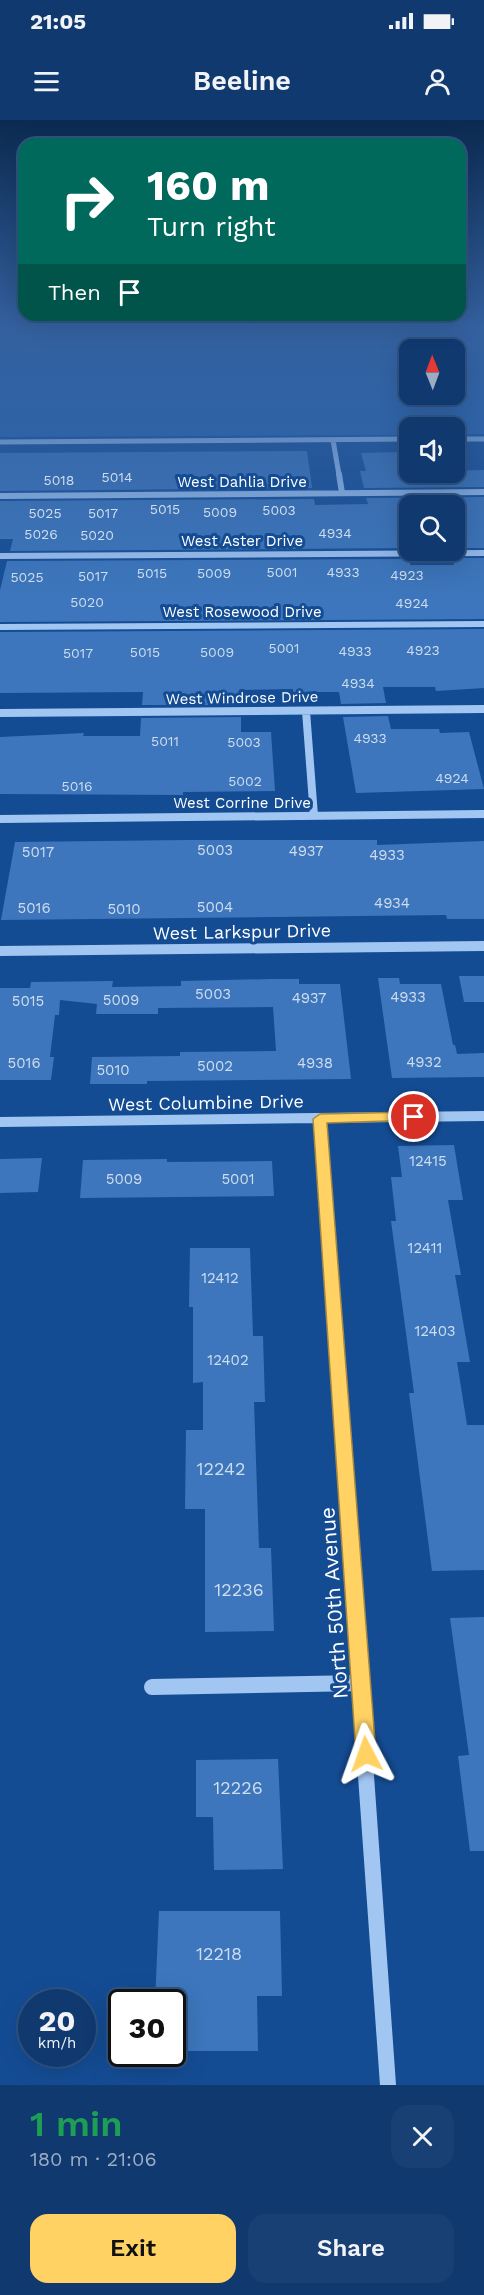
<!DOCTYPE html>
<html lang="en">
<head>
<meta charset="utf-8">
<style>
	body { margin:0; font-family:"Work Sans",sans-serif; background:#184074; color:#f1f3f6; height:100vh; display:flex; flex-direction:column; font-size:22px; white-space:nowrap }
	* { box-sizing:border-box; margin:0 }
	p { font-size:20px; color:#9bacc3 }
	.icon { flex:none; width:33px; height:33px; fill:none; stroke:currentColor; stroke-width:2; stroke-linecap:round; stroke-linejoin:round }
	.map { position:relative; height:1965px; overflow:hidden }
	.side { display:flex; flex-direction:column; background:#0f396f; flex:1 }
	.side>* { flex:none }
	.top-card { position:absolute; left:18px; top:18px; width:448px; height:183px; border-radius:18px; box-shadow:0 6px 24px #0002,0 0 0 2px #2f5382; background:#00695c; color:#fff; overflow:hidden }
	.needle { width:39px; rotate:359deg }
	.tools { position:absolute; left:399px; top:219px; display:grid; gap:12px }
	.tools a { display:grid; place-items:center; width:66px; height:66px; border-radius:12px; background:#0f396f; box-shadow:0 6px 24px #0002,0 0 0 2px #2f5382; font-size:30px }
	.speed { position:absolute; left:18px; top:1869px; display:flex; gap:12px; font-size:30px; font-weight:700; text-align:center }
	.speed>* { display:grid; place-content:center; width:78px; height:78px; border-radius:50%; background:#0f396f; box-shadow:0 6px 24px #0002,0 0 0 2px #2f5382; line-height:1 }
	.speed small { font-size:15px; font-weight:400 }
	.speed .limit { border:3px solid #111; border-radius:9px; background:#fff; color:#111 }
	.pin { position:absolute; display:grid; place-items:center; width:51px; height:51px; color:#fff; margin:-26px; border:3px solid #fff; border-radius:50%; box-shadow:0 2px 6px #0007 }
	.me { position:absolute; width:66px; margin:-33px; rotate:356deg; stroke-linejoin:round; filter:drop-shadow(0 0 4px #0008) }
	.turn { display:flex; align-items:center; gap:21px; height:126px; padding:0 30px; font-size:27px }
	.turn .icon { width:78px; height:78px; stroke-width:2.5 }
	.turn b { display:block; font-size:42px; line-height:51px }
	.then { display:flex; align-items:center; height:57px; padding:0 30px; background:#0003; gap:12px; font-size:22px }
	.round { display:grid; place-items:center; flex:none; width:63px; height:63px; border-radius:18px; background:#184074 }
	.head { display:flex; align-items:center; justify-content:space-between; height:102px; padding:0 30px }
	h1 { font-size:36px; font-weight:600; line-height:45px; color:#1e9e55 }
	.primary-button { display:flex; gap:12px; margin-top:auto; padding:12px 30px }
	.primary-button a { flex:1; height:69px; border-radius:18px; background:#ffd263; color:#111; font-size:24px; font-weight:600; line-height:69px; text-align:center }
	.primary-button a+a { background:#184074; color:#f1f3f6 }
	.status { display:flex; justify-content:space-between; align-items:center; height:42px; padding:0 30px; background:#0f396f; direction:ltr }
	.status svg { height:16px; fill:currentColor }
	header { display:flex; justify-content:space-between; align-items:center; height:78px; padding:0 30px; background:#0f396f; font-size:27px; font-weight:600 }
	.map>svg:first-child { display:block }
</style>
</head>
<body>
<div class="status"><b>21:05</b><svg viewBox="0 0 49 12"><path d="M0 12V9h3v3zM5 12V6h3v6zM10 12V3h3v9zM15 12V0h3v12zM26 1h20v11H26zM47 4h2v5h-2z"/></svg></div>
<header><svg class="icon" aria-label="menu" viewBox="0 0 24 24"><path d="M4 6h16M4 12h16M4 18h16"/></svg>Beeline<svg class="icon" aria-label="person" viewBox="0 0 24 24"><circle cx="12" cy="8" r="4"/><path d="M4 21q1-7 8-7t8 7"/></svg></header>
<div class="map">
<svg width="484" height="1965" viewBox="0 0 484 1965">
	<rect width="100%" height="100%" fill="#144c94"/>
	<path fill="#2666b3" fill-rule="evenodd" d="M16,206H484V314L455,315L454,308H410L409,315L0,317V207ZM410,230H454V274H410Z"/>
	<path fill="#3d76bc" d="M307,331L312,368L0,371V333Z
		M401,332L406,352L484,350V367L364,368L360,351H366L361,333Z
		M484,377V428H454V386H410V428L10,431L13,419H0V381L314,379L315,385L368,384L366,378Z
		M454,438H484V499L0,502V470L7,441L410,439V445H454Z
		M484,509V568L436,571L435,567H383L386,583L341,584L339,572H293V569L240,570V585H142L143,572L0,573V512Z
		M388,596L391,609H439L440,613L469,612L484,669L356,673L343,597Z
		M241,597V612H271L275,671L183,672V675L0,674V617L84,613L83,616H140L141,598Z
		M187,720H377V725L484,721V799H447L446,795L1,800L15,722Z
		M459,856H484V882H464Z
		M378,858H399L400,864H441L453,925H455L457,934L484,933V957L392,958Z
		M272,859H299V864H340L351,959L147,961V964H90L92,937L180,936V932L276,931L273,887L158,888V894H96L97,884L60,880L59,895H55L50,937H54L51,960H0V868H30L31,862L113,861L112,867L181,866V861Z
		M454,1025L463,1080H448L461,1155H455L470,1242H457L467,1305H484V1450L432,1451L409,1273H414L391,1101H396L391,1057H402L398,1026Z
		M42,1038L38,1072L0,1073V1039Z
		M167,1039V1042L272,1041L274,1076L80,1078L83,1040Z
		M190,1128H250L253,1216H263L265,1282H254L259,1428H271L274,1511L205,1512V1389H185L186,1310H203V1262L193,1263V1187H189Z
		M484,1497V1731H470L458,1636L469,1635L450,1498Z
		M278,1639L283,1749L214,1750L213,1697H196V1640Z
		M159,1791H280L282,1876H257L258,1931H172V1882H155Z"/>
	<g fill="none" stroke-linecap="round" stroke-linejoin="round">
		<path stroke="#a2c6f2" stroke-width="5" d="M454,319H484
			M333,320L339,355
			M0,322L410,319"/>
		<path stroke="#a2c6f2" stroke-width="6" d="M339,354L342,373
			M0,376L484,372
			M0,436L484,433
			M0,507L484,504"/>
		<path stroke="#a2c6f2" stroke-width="8" d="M306,591L314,696
			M0,593L484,589
			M0,699L484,694"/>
		<path stroke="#a2c6f2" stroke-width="10" d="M0,831L484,826
			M320,998L326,1087
			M0,1002L484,996"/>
		<path stroke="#a2c6f2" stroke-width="13" d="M326,1086L353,1474"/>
		<path stroke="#a2c6f2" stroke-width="16" d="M353,1473L388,1965
			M152,1567L361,1563"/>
	</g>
	<linearGradient id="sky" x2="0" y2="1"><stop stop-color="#0b2a51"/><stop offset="0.43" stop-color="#34619f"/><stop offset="1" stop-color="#34619f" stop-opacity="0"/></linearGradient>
	<rect width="484" height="481" fill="url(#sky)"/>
	<path fill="#ffd263" stroke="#a68840" stroke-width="1.5" d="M414,992L421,997L419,1000L327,1003L376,1634L373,1640L366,1643L359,1640L356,1634L313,999L320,994Z"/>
	<g text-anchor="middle" stroke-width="6" stroke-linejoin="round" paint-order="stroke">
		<g font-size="14" fill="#ceddee">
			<text x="117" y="362">5014</text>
			<text x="59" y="365">5018</text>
			<text x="165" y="394">5015</text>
			<text x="279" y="395">5003</text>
			<text x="220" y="397">5009</text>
			<text x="45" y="398">5025</text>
			<text x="103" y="398">5017</text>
			<text x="335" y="418">4934</text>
			<text x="41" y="419">5026</text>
			<text x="97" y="420">5020</text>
			<text x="282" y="457">5001</text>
			<text x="343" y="457">4933</text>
			<text x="152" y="458">5015</text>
			<text x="214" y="458">5009</text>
			<text x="407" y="460">4923</text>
			<text x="93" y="461">5017</text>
			<text x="27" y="462">5025</text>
			<text x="87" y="487">5020</text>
			<text x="412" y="488">4924</text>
			<text x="284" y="533">5001</text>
			<text x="423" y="535">4923</text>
			<text x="355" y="536">4933</text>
			<text x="145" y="537">5015</text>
			<text x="217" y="537">5009</text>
			<text x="78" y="538">5017</text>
			<text x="358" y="568">4934</text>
			<text x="370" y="623">4933</text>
			<text x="165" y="626">5011</text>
			<text x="244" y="627">5003</text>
			<text x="452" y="663">4924</text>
			<text x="245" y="666">5002</text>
			<text x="77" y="671">5016</text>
		</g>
		<g font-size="15" fill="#fff" stroke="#144c94">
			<text x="242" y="367">West Dahlia Drive</text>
			<text x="242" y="426">West Aster Drive</text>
			<text x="242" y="497">West Rosewood Drive</text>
			<text transform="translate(242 578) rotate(-1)" y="5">West Windrose Drive</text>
			<text x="242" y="688">West Corrine Drive</text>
		</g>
		<g font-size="15" fill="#ceddee">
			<text x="215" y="735">5003</text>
			<text x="306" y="736">4937</text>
			<text x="38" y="737">5017</text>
			<text x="387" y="740">4933</text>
			<text x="392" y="788">4934</text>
			<text x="215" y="792">5004</text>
			<text x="34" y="793">5016</text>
			<text x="124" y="794">5010</text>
			<text x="213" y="879">5003</text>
			<text x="408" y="882">4933</text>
			<text x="309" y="883">4937</text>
			<text x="121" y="885">5009</text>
			<text x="28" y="886">5015</text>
			<text x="424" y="947">4932</text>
			<text x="24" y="948">5016</text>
			<text x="315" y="948">4938</text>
			<text x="215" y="951">5002</text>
			<text x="113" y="955">5010</text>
			<text x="428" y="1046">12415</text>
			<text x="124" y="1064">5009</text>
			<text x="238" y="1064">5001</text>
			<text x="425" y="1133">12411</text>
			<text x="220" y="1163">12412</text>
			<text x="435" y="1216">12403</text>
			<text x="228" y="1245">12402</text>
		</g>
		<g font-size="18" fill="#fff" stroke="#144c94">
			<text transform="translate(242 812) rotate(-1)" y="6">West Larkspur Drive</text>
			<text transform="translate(206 983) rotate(-1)" y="6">West Columbine Drive</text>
		</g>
		<g font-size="18" fill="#ceddee">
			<text x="221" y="1355">12242</text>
			<text x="239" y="1476">12236</text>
			<text x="238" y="1674">12226</text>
			<text x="219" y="1840">12218</text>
		</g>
		<g font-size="21" fill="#fff" stroke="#144c94">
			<text transform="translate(334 1483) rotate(-94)" y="7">North 50th Avenue</text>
		</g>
	</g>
</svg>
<div class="tools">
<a><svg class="needle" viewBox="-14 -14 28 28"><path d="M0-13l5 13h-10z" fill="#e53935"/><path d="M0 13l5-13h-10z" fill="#9bacc3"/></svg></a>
<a><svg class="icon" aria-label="sound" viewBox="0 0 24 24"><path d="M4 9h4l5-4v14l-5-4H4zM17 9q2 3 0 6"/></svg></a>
<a><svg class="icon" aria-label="search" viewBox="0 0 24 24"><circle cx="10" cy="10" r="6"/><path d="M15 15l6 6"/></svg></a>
</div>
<div class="speed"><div>20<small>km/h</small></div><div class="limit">30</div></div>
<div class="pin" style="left:414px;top:997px;background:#d93025"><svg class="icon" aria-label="arrive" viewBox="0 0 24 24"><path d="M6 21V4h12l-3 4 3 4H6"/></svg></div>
<svg class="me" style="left:366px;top:1634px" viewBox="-20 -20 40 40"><path d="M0-17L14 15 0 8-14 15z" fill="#ffd263" stroke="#fff" stroke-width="4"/></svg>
<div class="top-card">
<div class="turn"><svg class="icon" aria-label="right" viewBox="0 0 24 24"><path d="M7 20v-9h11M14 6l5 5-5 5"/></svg><div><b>160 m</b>Turn right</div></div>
<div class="then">Then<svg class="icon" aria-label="arrive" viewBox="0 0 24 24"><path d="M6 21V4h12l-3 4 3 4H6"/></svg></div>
</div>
</div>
<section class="side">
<div class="head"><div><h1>1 min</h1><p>180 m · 21:06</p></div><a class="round"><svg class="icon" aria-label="close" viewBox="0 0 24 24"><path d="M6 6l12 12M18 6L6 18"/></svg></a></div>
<div class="primary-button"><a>Exit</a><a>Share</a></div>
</section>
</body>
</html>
